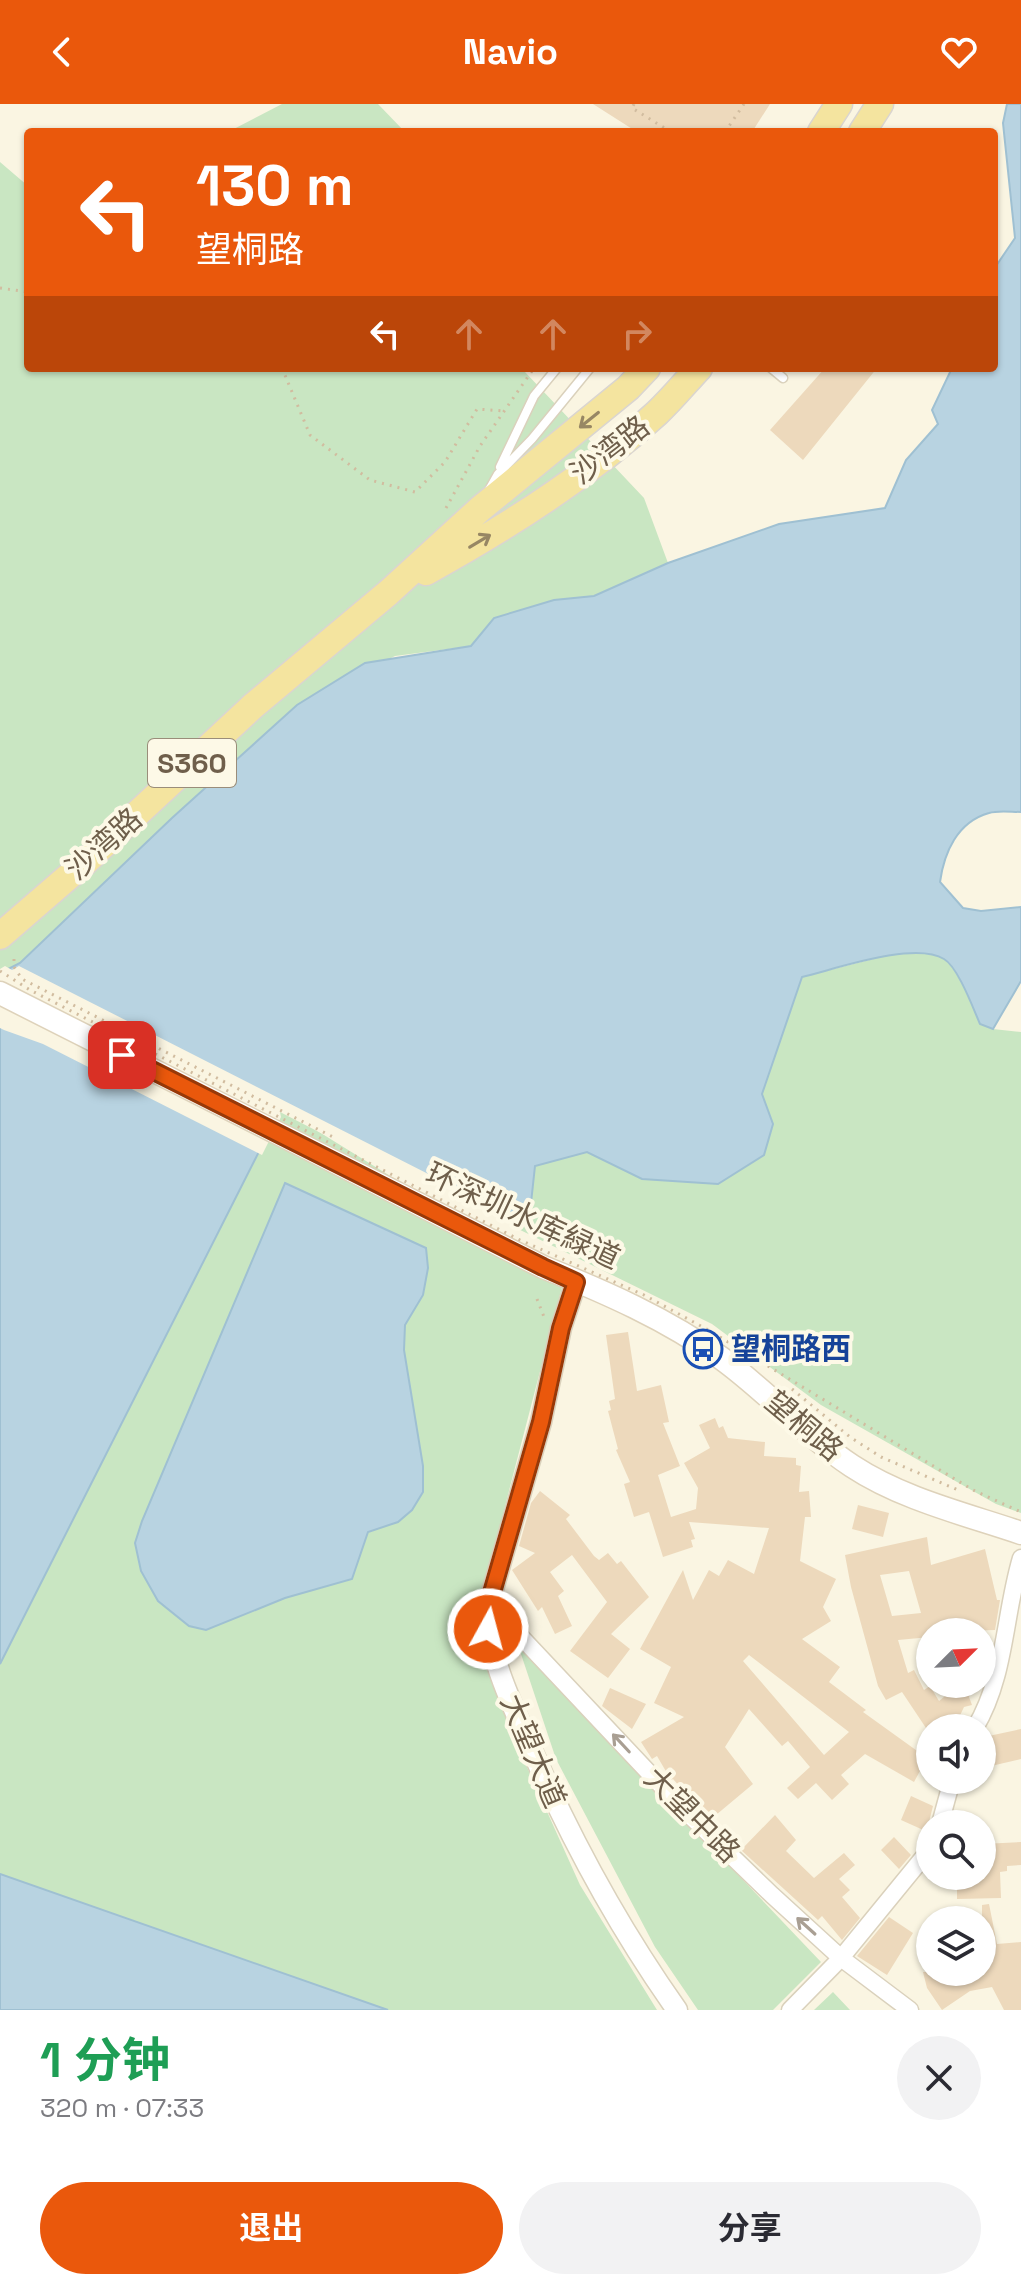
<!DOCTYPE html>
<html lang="zh">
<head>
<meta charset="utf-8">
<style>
	body { margin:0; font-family:"Space Grotesk","Noto Sans SC",sans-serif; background:#f2f2f3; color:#2b2b33; height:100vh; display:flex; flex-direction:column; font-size:30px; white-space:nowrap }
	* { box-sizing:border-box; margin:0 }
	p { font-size:26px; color:#7c7c81 }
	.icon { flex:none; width:44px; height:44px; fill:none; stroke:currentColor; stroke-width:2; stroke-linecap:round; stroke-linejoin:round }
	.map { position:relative; height:1906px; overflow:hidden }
	.panel { display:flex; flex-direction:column; background:#fff; flex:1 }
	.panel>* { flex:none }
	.banner { position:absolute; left:24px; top:24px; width:974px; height:244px; border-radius:8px; box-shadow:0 2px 6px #0004; background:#ea580c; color:#fff; overflow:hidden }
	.needle { width:52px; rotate:66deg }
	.fabs { position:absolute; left:916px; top:1514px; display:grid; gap:16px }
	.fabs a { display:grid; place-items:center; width:80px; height:80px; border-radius:50%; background:#fff; box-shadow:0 2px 6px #0004; font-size:40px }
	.pin { position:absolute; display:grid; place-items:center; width:68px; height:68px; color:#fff; margin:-34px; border-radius:16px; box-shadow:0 4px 12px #0006 }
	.me { position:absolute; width:88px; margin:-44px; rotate:7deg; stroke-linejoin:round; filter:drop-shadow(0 0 6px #0008) }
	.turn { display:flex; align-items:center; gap:28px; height:168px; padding:0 40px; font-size:36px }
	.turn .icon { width:104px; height:104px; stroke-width:2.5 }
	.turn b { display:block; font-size:56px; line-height:68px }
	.lanes { display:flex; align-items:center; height:76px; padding:0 40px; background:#0003; justify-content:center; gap:40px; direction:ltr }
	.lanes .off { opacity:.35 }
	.round { display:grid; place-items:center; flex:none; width:84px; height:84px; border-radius:42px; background:#f2f2f3 }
	.head { display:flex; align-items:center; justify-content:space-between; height:136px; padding:0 40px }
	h1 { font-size:48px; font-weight:700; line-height:60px; color:#1e9e55 }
	.cta { display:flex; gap:16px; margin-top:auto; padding:16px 40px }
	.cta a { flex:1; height:92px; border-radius:48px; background:#ea580c; color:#fff; font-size:32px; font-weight:700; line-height:92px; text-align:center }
	.cta a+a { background:#f2f2f3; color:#2b2b33 }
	header { display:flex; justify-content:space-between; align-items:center; height:104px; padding:0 40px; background:#ea580c; color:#fff; font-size:36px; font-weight:700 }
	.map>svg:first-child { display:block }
</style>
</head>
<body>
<header><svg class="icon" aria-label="back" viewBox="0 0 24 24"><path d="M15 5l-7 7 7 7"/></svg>Navio<svg class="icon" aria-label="heart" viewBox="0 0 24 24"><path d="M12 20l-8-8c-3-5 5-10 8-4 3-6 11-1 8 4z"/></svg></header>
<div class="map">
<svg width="1021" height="1906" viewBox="0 0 1021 1906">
	<rect width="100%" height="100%" fill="#faf5e2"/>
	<path fill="#c9e6c2" d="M282,0H378L405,28H228Z
		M0,58L28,82V264H527L525,268L644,394L668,459L594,492L554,496L494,514L471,542L395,552L297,601L172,714L20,859L0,869Z
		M897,849C912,849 928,847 942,854C957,861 973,904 980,920L993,925L1021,928V1409L996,1400L821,1301L712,1220L508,1120L531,1099L534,1062L587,1048L642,1075L718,1080L764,1051L773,1020L762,990L802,873Z
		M274,1000L563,1179L491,1456L480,1539L518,1643L580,1781L657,1906H388L0,1770V1557Z
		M517,1538L821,1858L773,1906H698L655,1843L556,1655Z
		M833,1888L850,1906H814Z"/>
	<path fill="#b8d3e1" stroke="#9fc0d2" stroke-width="2" d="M1007,0H1021V708C1011,708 998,706 989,709C957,718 944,749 940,778L963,804L981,807L1021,803V877L993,925L980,920C973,904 958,863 944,855C914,837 836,865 802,873L762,990L773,1020L764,1051L718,1080L642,1075L587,1048L535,1062L531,1099L508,1120L275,1001L277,1012L0,1560V869L20,859L172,714L297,601L365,559L471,542L494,514L554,496L594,492L668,459L779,420L885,404L906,356L938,320L932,306L952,264H994V165L1015,134L1003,19Z
		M285,1079L426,1144L428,1164L423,1191L405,1221L404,1246L423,1362V1388L412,1406L398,1418L368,1428L352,1475L285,1494L206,1526L189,1522L158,1497L141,1467L135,1439L142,1417Z
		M0,1770L388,1906H0Z"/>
	<path fill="#faf5e2" d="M5,862L12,866L19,862L519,1116L506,1124L280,1008L281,1013L262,1051L43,940L4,926L0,924V865Z"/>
	<path fill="#edd9bc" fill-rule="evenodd" d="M593,0H770L752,28H637Z
		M825,264H877L803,356L770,326Z
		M628,1228L637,1287L661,1281L669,1318L663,1319L680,1362L658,1371L671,1413L696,1405L698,1384L684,1359L710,1344L699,1321L715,1314L719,1324L723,1322L728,1334L765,1338L764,1352L796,1354V1361L801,1362L799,1388L809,1387L811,1413H805L800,1457L836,1475L823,1503L831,1517L802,1535L840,1563L829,1578L866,1606L863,1608L927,1654L914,1678L865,1650L841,1671L849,1680L832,1696L816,1679L798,1695L787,1684L810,1663L788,1637L782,1642L749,1605L725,1643L753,1680L710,1716L673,1675L671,1676L657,1652L652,1655L641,1638L684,1613L654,1599L671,1563L640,1545L683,1466L693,1496L709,1466L719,1472L728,1456L754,1470L769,1424L689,1418L695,1435L691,1436L693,1443L663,1453L649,1408L634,1413L624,1380L630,1378L616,1346L618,1345L608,1307L611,1306L609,1297L615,1295L606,1231ZM749,1551L849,1628L824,1651L743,1557Z
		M540,1387L570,1411L566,1415L594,1452L599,1456L608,1449L617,1460L621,1457L649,1493L611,1530L630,1545L608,1574L570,1547L607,1498L572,1451L550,1468L564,1487L558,1492L572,1522L555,1530L542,1503L538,1507L512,1466L535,1449L519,1442L531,1399Z
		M858,1401L889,1409L883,1433L852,1425Z
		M927,1433L931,1461L985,1445L997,1496H1000L995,1526L930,1528V1533L898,1536L908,1569L914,1566L924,1586L930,1582L939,1597L960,1580H975L969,1593L972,1601L964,1603L954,1624H926L902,1588L886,1596L878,1582L851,1483L845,1451ZM909,1467L921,1509L892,1512L880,1471Z
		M610,1584L646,1600L632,1625L602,1602Z
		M1021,1625V1655L991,1662L984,1633Z
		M911,1692L933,1702L929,1718L930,1729L901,1716Z
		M775,1711L796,1736L786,1747L814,1774L844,1749L855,1761L839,1775L850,1786L842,1793L860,1814L842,1836L822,1812L818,1816L741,1746Z
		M894,1733L911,1751L899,1765L881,1746Z
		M1021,1738V1761L1007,1762V1767L1000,1768L1001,1794L957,1795V1772H982V1740Z
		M989,1800L997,1840L1021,1838V1906H1004L992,1883L970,1887L942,1906L927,1884L923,1868H982V1801Z
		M889,1813L913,1829L887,1871L857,1852Z"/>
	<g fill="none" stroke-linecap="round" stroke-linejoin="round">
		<defs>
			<path id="service" d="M771,264L783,274
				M500,363L534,292L557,264
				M489,386L498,370L532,335L590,264"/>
			<path id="minor" d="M489,1499L684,1706L772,1791L841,1854L910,1906
				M975,1624C1006,1572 1004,1511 1021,1454
				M940,1720L952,1676
				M790,1906L841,1854L926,1750L930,1741"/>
			<path id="tertiary" d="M576,1178L561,1224L541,1318L489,1499C486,1551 511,1597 531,1644C571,1736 619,1824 677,1906"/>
			<path id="secondary" d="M0,889L543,1163C605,1188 667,1215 721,1254C767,1287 805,1331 852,1362C902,1395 965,1410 1021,1429"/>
			<path id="primary" d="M821,28L839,0
				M862,28L880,0
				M426,468C508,423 588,372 657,309C672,295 685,279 699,264
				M0,832L82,761L253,602L388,489L480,405L628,284L647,264"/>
		</defs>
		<use href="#service" stroke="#dad1bc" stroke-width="11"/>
		<use href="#minor" stroke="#dad1bc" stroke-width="19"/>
		<use href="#tertiary" stroke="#dad1bc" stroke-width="23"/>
		<use href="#secondary" stroke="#ded2ba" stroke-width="25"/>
		<use href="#primary" stroke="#dad5d0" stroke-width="29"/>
		<path stroke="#d1bc9f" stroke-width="3" stroke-dasharray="2 6" stroke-linecap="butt" d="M634,0L632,4L671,28
			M725,28L744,0
			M0,184L28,188
			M282,264L310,331L370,376L415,388L445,358L477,305L504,307
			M446,404L480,342L534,264
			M14,855V863L22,875L337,1035
			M537,1195L544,1213
			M792,1285L850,1333L881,1353L958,1386"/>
		<use href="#service" stroke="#fff" stroke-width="8"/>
		<use href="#minor" stroke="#fff" stroke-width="16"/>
		<use href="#tertiary" stroke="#fff" stroke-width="20"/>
		<use href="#secondary" stroke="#fff" stroke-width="22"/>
		<use href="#primary" stroke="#f4e49f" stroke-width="26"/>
		<path stroke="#d1bc9f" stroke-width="3" stroke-dasharray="2 6" stroke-linecap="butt" d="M0,867L30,886L520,1136L644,1191L710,1227L973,1386L1021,1408"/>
	</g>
	<defs><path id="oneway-shaft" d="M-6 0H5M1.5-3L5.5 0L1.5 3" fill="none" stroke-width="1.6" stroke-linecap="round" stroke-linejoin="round" transform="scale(2)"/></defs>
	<g stroke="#978764">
		<use href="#oneway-shaft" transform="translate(589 316) rotate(141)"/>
		<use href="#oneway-shaft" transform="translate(480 437) rotate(-31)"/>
	</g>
	<g stroke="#a99f93">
		<use href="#oneway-shaft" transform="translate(621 1639) rotate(-133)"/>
		<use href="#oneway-shaft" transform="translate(806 1822) rotate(-138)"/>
	</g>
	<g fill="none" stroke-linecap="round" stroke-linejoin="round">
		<defs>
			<path id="route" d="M122,951L543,1163L576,1178L561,1224L541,1318L489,1499L488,1525"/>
		</defs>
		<use href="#route" stroke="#983908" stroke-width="20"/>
		<use href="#route" stroke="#ea580c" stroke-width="14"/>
	</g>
	<defs>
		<symbol id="bus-ring" viewBox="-11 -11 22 22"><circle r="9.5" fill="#fdf9e7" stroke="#1a4fb4" stroke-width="1.5"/><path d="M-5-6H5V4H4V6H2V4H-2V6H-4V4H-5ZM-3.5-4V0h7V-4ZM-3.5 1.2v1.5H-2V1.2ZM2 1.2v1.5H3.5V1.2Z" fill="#1a4fb4"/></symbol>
	</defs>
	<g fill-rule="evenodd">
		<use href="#bus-ring" x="681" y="1223" width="44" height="44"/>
	</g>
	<g text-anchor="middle" stroke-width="8" stroke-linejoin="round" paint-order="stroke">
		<rect fill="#fdf9e7" stroke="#9a8d7a" stroke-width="2" x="148" y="635" width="88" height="48" rx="6"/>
		<g font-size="28" font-weight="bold" fill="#6f5f4b">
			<text x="192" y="669">S360</text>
		</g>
		<g font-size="30" fill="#6f5f4b" stroke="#fdf9e7">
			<text transform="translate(610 346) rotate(-38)" y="10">沙湾路</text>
			<text transform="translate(104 740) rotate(-42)" y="10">沙湾路</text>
			<text transform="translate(523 1112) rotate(25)" y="10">环深圳水库緑道</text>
			<text transform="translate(804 1322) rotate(40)" y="10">望桐路</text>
			<text transform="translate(533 1647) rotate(67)" y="10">大望大道</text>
			<text transform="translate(692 1711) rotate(45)" y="10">大望中路</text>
		</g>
		<g font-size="30" font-weight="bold" fill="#164399" stroke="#fdf9e7" text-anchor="start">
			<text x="731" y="1255">望桐路西</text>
		</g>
	</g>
</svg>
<div class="fabs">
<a><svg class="needle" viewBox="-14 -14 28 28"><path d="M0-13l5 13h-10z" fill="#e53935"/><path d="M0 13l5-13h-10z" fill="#7c7c81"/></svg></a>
<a><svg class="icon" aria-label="sound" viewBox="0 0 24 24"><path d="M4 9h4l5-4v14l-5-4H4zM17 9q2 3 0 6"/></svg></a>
<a><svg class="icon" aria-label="search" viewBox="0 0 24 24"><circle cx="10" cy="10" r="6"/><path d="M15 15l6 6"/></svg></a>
<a><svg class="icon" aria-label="layers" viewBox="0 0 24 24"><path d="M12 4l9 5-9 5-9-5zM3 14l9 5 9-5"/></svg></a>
</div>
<div class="pin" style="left:122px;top:951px;background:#d93025"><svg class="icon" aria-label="arrive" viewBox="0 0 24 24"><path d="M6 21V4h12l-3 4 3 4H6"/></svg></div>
<svg class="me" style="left:488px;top:1525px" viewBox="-20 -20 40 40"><circle r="17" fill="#ea580c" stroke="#fff" stroke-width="3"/><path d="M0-11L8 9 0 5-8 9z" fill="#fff"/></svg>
<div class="banner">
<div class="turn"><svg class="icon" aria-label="left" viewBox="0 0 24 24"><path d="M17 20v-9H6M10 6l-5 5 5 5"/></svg><div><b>130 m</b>望桐路</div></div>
<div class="lanes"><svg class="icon" aria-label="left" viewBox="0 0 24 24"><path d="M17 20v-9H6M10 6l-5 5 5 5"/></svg><svg class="icon off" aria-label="ahead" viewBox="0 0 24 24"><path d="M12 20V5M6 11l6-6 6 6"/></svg><svg class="icon off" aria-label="ahead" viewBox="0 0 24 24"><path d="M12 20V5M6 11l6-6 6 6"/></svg><svg class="icon off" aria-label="right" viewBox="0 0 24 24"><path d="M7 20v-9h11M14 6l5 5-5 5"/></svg></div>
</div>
</div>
<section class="panel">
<div class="head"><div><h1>1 分钟</h1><p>320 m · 07:33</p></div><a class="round"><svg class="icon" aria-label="close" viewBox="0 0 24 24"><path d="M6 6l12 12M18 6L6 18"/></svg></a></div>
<div class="cta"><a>退出</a><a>分享</a></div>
</section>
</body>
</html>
